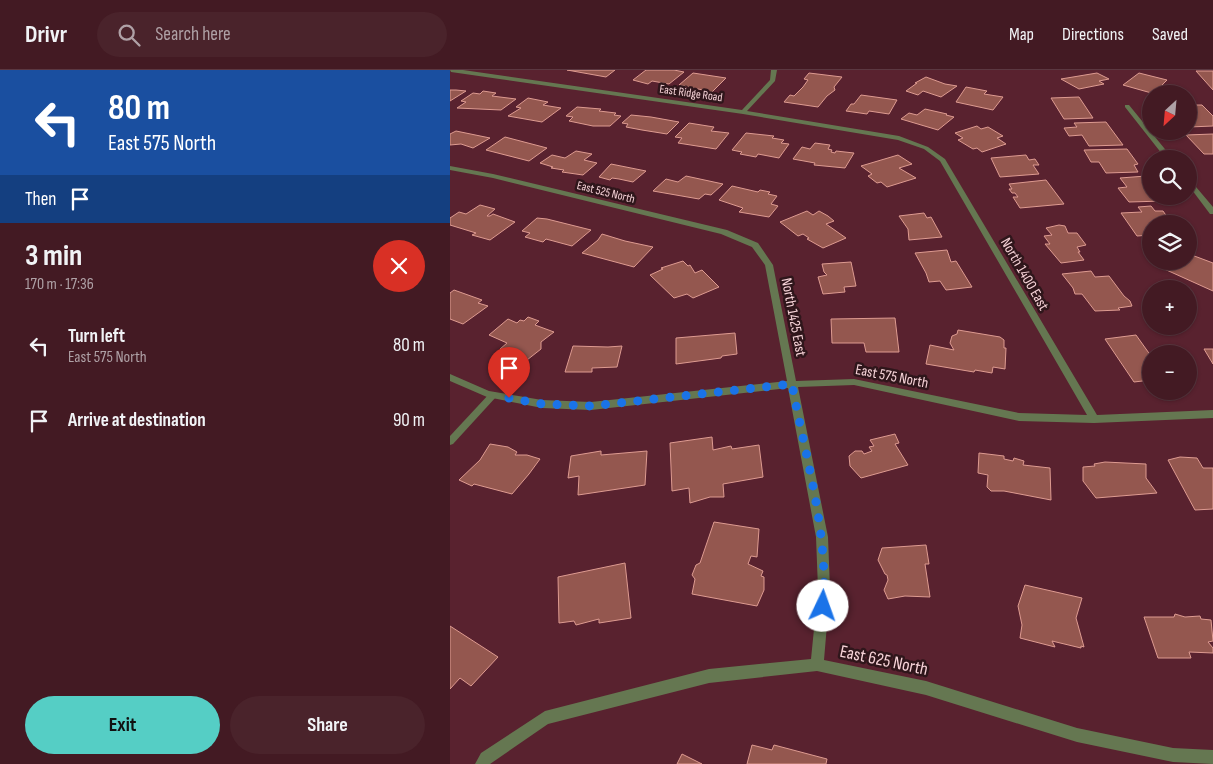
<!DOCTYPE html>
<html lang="en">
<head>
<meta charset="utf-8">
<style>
	body { margin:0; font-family:"Sofia Sans Condensed",sans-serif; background:#4a232b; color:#f1f3f6; height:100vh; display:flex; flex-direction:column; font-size:19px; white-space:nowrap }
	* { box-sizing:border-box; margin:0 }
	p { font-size:16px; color:#afa1a6 }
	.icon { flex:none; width:28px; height:28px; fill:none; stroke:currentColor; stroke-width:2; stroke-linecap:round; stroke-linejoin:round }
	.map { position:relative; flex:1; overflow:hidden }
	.sheet { display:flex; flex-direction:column; background:#431a23; width:450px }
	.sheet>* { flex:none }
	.top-card { background:#1a4fa0; color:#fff; overflow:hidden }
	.needle { width:32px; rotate:206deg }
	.fabs { position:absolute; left:692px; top:15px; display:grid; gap:10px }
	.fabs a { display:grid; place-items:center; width:55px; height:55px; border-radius:50%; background:#431a23; box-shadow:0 1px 4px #0004,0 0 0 1px #5b3841; font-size:25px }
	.pin { position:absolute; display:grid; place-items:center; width:42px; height:42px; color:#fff; margin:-51px -21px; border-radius:50% 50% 50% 0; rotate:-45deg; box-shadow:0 0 5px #0007 }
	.pin .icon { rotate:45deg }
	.me { position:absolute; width:55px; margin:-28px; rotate:3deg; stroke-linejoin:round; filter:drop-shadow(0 0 4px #0008) }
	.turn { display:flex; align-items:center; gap:18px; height:105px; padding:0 25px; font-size:22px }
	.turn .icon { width:65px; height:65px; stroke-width:2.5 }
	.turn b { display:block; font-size:35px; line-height:42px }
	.then { display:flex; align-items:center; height:48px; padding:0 25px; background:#0003; gap:10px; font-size:19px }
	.round { display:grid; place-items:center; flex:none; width:52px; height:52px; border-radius:26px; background:#4a232b }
	.head { display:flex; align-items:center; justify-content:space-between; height:85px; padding:0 25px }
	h1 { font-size:30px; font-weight:700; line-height:38px }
	.primary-button { display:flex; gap:10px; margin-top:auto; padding:10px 25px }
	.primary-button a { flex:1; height:58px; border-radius:30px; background:#55cec5; color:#111; font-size:20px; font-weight:700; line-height:58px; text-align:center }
	.primary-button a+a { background:#4a232b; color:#f1f3f6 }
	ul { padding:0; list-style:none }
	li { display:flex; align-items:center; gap:15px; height:75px; padding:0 25px }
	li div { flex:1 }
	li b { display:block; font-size:19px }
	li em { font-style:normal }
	header { display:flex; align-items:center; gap:30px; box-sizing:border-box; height:70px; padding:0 25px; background:#431a23; border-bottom:1px solid #5b3841 }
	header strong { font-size:24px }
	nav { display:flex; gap:28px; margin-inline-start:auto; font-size:18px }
	.search { width:350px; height:45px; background:#4a232b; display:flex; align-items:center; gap:12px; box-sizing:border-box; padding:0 18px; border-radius:28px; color:#afa1a6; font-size:19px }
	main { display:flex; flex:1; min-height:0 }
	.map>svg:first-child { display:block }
</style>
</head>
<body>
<header>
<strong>Drivr</strong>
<div class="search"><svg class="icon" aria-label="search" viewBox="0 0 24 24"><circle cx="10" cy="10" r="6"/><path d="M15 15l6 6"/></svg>Search here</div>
<nav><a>Map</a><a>Directions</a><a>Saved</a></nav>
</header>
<main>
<section class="sheet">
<div class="top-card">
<div class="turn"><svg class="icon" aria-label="left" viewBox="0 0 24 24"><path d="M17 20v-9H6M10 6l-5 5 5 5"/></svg><div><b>80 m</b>East 575 North</div></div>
<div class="then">Then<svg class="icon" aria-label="arrive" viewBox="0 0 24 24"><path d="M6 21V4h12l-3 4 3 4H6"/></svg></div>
</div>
<div class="head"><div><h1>3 min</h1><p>170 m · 17:36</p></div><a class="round" style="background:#d93025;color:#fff"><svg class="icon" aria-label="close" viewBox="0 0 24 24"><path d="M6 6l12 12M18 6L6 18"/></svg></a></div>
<ul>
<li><svg class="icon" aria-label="left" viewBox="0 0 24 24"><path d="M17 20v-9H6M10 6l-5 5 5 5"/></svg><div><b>Turn left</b><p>East 575 North</p></div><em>80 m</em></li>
<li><svg class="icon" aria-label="arrive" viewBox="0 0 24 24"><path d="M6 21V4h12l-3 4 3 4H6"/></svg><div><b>Arrive at destination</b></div><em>90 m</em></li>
</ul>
<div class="primary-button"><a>Exit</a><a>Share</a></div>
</section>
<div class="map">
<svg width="763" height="694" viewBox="0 0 763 694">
	<rect width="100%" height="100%" fill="#59222f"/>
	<path fill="#94574f" stroke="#de9b91" d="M117,0H165L156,7Z
		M196,0H224L234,2L219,14L202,11L198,14L183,10Z
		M746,1H763V20Z
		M243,3L276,8L262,22L229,15Z
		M359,3L392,7L384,17L385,20L377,26L368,37L334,32L340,25L344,26L353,17L358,10L354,9Z
		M647,3L659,9L649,11L654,14L629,19L611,9Z
		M689,3L717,10L712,15L720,17L712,24H705L673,15Z
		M476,7L495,14L507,16L491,27L473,21L468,25L456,21L467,13H465Z
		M516,17L537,21L534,24L553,27L543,40L506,32Z
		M0,20H6L16,21L0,31Z
		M33,21L46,23L42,26L66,29L51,40L7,38L16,32L11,31L23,23L30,24Z
		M411,25L447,30L439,44L419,41L417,44L396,41L401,34H404Z
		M629,27L643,48L614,49L601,28Z
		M78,28L98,32L93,35L111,38L92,52L58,46L71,38L66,37Z
		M739,35H752L763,46V56L739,57Z
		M127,37L151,39L149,41L166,43L164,45L171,46L160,56H143L119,51L123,47L116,46Z
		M475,39L497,44L496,45L504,47L488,60L451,49L459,43L467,45Z
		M181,45L201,47L229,52L217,64L192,60L176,57L178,54L172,53Z
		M656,52L673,75L639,76L632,65L619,66L614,58L627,57L624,53Z
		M239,53L264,57L261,61L279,63L266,79L228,73L232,68L225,67Z
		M527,56L531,59L538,57L553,66L547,68L556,74L532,82L527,78L523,79L508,70L513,68L505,63Z
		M6,61L40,68L23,78L11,74L0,75V64Z
		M296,63L324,66L322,68L334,70L331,73L339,74L329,88L308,84L306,87L290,84L292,82L282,80Z
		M763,64V84H754L736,65Z
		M55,67L97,78L79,91L36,80Z
		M365,73L380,75L378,79L382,80L381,82L385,83L386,81L404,83L395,98L364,95L365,93L343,89L352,77L360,79Z
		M677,79L688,94L684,95L688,102L656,103L649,92H641L634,80Z
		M126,81L142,84L134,90L147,93L133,105L112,102L114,100L101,98L103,97L90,93L102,85L115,88Z
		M448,85L462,94L449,98L466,108L437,117L431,112L427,113L418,106L422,104L411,96Z
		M576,85L579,90L585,89L589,95H583L589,104L550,107L541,88Z
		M161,94L196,101L183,112L169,109L162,108L160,110L149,107Z
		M236,106L273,114L261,125L255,124L249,129L203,121L216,109L228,112Z
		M696,106L701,114V126H711L714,131L679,132L668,118L677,117L670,108Z
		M596,110L614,134L570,138L563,127H568L565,123H562L559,119H562L559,114Z
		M282,116L308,122L310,120L320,122L318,124L327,126L321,134L328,136L319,147L289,142L293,138L269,130Z
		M30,135L45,139L37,146H40L43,144L65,152L40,170L22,165L26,163L0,155V148L9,142L16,144Z
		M701,136L705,141H713L722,154H701V165L687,166L671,143L692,142L688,137Z
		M357,141L363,145L369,141L378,146L384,151L376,154L396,168L373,178L357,169L359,168L353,164L348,166L330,152Z
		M474,143L477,148L481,147L492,167L459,170L458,159L449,146Z
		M87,148L97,149L141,160L122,176L96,169L93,172L75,167L80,163L72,161Z
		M609,155L615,156L618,163H627L636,175L627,177L630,182H628L634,190L611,193L595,174H600L594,166L602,165L596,158Z
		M152,164L175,171L203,177L184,197L132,183L148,170Z
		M497,180L501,192L506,191L522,217L496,220L490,211L479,212L476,203L465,183Z
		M739,184L763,193V221L712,198L719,191H739Z
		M233,191L238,196L240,195L245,203L252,200L269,217L243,228L237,224L224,228L200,205L213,199L211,198Z
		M401,192L406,216L394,217L395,222L373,224L368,207L377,205L374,202L372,194Z
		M641,201L645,207L659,206L674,226L680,231L682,236L668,238L670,240L645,241L632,224H625L623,218L612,204Z
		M4,220L32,230L28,233L38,236L13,254L0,249V223Z
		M78,247L89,251L85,255L104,262L91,272V279L77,290L50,279L57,273L39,265L58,249L67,253L70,250L74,251Z
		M445,248L449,282H416L414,273H382L381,249Z
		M508,260L550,267L554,270V278H556L555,299L543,297L542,303L525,300L524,302L476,294L480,275L504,280L500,273L502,266L507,264Z
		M285,263L287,284L272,286L271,288L226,294V268Z
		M686,265L701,286V310L684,312L655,269Z
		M123,276L158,277L172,276L167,297L142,298V302H115Z
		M754,279H763V294Z
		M445,364L449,373L445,374L458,395L411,408L400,396L399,386L405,381H412L414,384L422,381L419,377L424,376L420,370Z
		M262,367L263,380L281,376L282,379L309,375L313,407L273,414L274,427H260L240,433L239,418L222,421L220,373Z
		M40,374L58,377L67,382L65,385H77L90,389L79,404L62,424L24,414L22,416L9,410L30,390Z
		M151,381V385L197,381L195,415L128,425L129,406L118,408L121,386Z
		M529,383L554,386V389L563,391L564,388L574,391L573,395L600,398L601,430L554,421H541L537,417L538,405L528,403Z
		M730,387L747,388L753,398H763V439L745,440L718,390Z
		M655,392L696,394V408L707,423L646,428L633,411V397L645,396L644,394Z
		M264,452L309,459L307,487L301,486L298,494L313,501L311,506L314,507V520L307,536L242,524L245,509L242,505L246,495L250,493Z
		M476,475L479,494H475L480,527L455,526L438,529L434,520L438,510L437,505L435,504L428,490L432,478Z
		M175,493L181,548L149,553V549L126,555L124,551L109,553L108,507Z
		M575,515L632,528L626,548L634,577L631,576V578L602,571L605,577L570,568L572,555L568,536Z
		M725,544L735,547L750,546L751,549L761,550L763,571L758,572L763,578V583L739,582L741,588H708L694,547H724Z
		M0,556L48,587L21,616L10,608L0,619Z
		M302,675L322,680L324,675L377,689L376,694H297Z
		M232,684L252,694H227Z"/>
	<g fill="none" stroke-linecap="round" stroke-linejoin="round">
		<path fill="#657751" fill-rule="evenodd" d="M43,322L46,323L47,325L46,327L3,374L0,375V366L40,323Z"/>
		<path fill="#657751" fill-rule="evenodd" d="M0,0H13L292,40L320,10L321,0H327L325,11L297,41L449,66L478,77L495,89L647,345L763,340V348L644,353L569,351L404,315L348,317L378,467L380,519L374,590L476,611L627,658L723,678L763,680V694L723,692L627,672L476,625L367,601L259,613L98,654L40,694H25L31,683L95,641L259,599L361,589L368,519L366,467L338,318L141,340L92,338L37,327L0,311V304L39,321L92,330L141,332L337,311L315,195L302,177L271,164L43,108L0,100V96L43,104L277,160L308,173L323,195L346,311L404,309L569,343L637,345L490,91L474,79L448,70L293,44L1,2Z
			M675,35H679L723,89H716L675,37Z
			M739,110L741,111L763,137V144H760L739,116Z"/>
	</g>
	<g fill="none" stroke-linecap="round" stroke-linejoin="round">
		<path stroke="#1a73e8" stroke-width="9" stroke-dasharray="0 16.2" d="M59,328L92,334L141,336L342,314C355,386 379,463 373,536"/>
	</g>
	<g text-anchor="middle" stroke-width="5" stroke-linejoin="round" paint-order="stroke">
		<g font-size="12" fill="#f7d3d8" stroke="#2f161b">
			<text transform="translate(241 23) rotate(8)" y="4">East Ridge Road</text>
			<text transform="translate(156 122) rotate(14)" y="4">East 525 North</text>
		</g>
		<g font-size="15" fill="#f7d3d8" stroke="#2f161b">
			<text transform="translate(575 204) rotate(60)" y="5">North 1400 East</text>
			<text transform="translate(344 247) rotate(79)" y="5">North 1425 East</text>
			<text transform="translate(442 306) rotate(11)" y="5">East 575 North</text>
		</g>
		<g font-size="18" fill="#f7d3d8" stroke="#2f161b">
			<text transform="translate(434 590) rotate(12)" y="6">East 625 North</text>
		</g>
	</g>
</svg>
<div class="fabs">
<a><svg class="needle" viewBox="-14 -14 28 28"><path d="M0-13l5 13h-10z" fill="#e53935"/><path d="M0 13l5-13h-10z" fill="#afa1a6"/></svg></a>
<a><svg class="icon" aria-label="search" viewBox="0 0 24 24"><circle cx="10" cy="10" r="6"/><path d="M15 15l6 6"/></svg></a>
<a><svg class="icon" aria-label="layers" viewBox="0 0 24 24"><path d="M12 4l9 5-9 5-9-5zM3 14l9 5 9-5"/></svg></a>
<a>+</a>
<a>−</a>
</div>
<div class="pin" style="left:59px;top:328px;background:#d93025"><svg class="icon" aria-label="arrive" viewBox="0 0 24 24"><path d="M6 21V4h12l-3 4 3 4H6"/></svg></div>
<svg class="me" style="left:373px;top:536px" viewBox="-20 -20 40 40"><circle r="19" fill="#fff"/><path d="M0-13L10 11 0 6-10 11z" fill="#1a73e8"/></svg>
</div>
</main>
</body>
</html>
